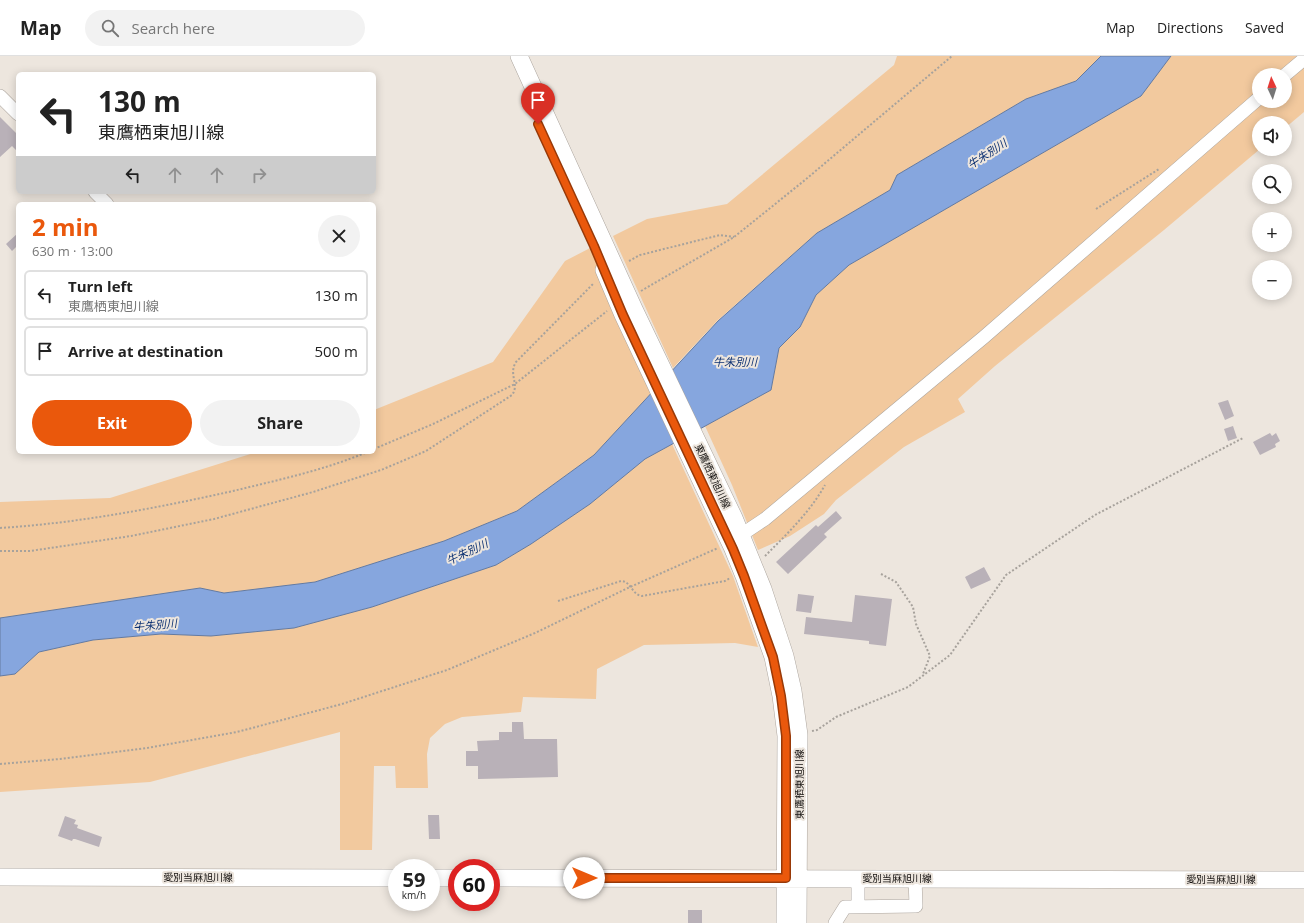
<!DOCTYPE html>
<html lang="en">
<head>
<meta charset="utf-8">
<style>
	body { margin:0; font-family:"Open Sans","Noto Sans JP",sans-serif; background:#f2f2f2; color:#222; height:100vh; display:flex; flex-direction:column; font-size:15px; white-space:nowrap }
	* { box-sizing:border-box; margin:0 }
	p { font-size:13px; color:#767676 }
	.icon { flex:none; width:22px; height:22px; fill:none; stroke:currentColor; stroke-width:2; stroke-linecap:round; stroke-linejoin:round }
	.map { position:relative; flex:1; overflow:hidden }
	.sheet { position:absolute; left:16px; top:146px; width:360px; height:252px; display:flex; flex-direction:column; background:#fff; border-radius:6px; box-shadow:0 2px 10px #0003 }
	.sheet>* { flex:none }
	.hud { position:absolute; left:16px; top:16px; width:360px; height:122px; border-radius:6px; box-shadow:0 2px 10px #0003; background:#fff; color:#222; overflow:hidden }
	.needle { width:26px; rotate:356deg }
	.buttons { position:absolute; left:1252px; top:12px; display:grid; gap:8px }
	.buttons a { display:grid; place-items:center; width:40px; height:40px; border-radius:50%; background:#fff; box-shadow:0 2px 10px #0003; font-size:20px }
	.speed { position:absolute; left:388px; top:803px; display:flex; gap:8px; font-size:20px; font-weight:700; text-align:center }
	.speed>* { display:grid; place-content:center; width:52px; height:52px; border-radius:50%; background:#fff; box-shadow:0 2px 10px #0003; line-height:1 }
	.speed small { font-size:10px; font-weight:400 }
	.speed .limit { border:6px solid #d22; background:#fff; color:#111 }
	.pin { position:absolute; display:grid; place-items:center; width:34px; height:34px; color:#fff; margin:-41px -17px; border-radius:50% 50% 50% 0; rotate:-45deg; box-shadow:0 0 4px #0007 }
	.pin .icon { rotate:45deg }
	.me { position:absolute; width:44px; margin:-22px; rotate:90deg; stroke-linejoin:round; filter:drop-shadow(0 0 3px #0008) }
	.turn { display:flex; align-items:center; gap:14px; height:84px; padding:0 16px; font-size:18px }
	.turn .icon { width:52px; height:52px; stroke-width:2.5 }
	.turn b { display:block; font-size:28px; line-height:34px }
	.lanes { display:flex; align-items:center; height:38px; padding:0 16px; background:#0003; justify-content:center; gap:20px; direction:ltr }
	.lanes .off { opacity:.35 }
	.round { display:grid; place-items:center; flex:none; width:42px; height:42px; border-radius:21px; background:#f2f2f2 }
	.summary { display:flex; align-items:center; justify-content:space-between; height:68px; padding:0 16px }
	h1 { font-size:24px; font-weight:700; line-height:30px; color:#ea580c }
	.button { display:flex; gap:8px; margin-top:auto; padding:8px 16px }
	.button a { flex:1; height:46px; border-radius:24px; background:#ea580c; color:#fff; font-size:16px; font-weight:700; line-height:46px; text-align:center }
	.button a+a { background:#f2f2f2; color:#222 }
	ul { padding:0; list-style:none }
	li { display:flex; align-items:center; gap:12px; height:50px; margin:0 8px 6px; padding:0 8px; border:2px solid #e0e0e0; border-radius:6px }
	li div { flex:1 }
	li b { display:block; font-size:15px }
	li em { font-style:normal }
	header { display:flex; align-items:center; gap:24px; box-sizing:border-box; height:56px; padding:0 20px; background:#fff; border-bottom:1px solid #e0e0e0 }
	header strong { font-size:19px }
	nav { display:flex; gap:22px; margin-inline-start:auto; font-size:14px }
	.search { width:280px; height:36px; background:#f2f2f2; display:flex; align-items:center; gap:10px; box-sizing:border-box; padding:0 14px; border-radius:22px; color:#767676; font-size:15px }
	.map>svg:first-child { display:block }
</style>
</head>
<body>
<header>
<strong>Map</strong>
<div class="search"><svg class="icon" aria-label="search" viewBox="0 0 24 24"><circle cx="10" cy="10" r="6"/><path d="M15 15l6 6"/></svg>Search here</div>
<nav><a>Map</a><a>Directions</a><a>Saved</a></nav>
</header>
<div class="map">
<svg width="1304" height="867" viewBox="0 0 1304 867">
	<rect width="100%" height="100%" fill="#ede6de"/>
	<path fill="#f2c99e" fill-rule="evenodd" d="M897,0H1101L1076,25L1026,43L897,119L890,134L817,177L718,264L673,312L613,180L647,163L727,148L894,9Z
		M1171,0H1304V56L1285,72V67H1259L1260,93L1164,174L995,310L958,343L965,356L904,391L836,444L824,458L790,480L758,494L732,429L705,370L771,334L779,292L800,271L816,239L849,209L1140,40ZM1259,19H1285V45H1259Z
		M594,190L657,331L594,399L517,455L444,485L315,526L224,537L200,532L0,562V446L110,442L257,396H374V354L493,306L565,205Z
		M672,388L733,520L758,591L735,587L644,589L597,613L596,643L523,641L521,656L462,661L445,668L430,682L427,698L428,732H396L395,710H374L372,794H340V676L150,726L0,736V620L15,618L39,596L93,584L161,578L211,580L294,572L372,551L496,509L531,488L590,448L645,403Z"/>
	<path fill="#86a6de" stroke="#647aa0" d="M1101,0H1171L1141,40L849,209L816,239L800,271L779,292L771,334L645,403L590,448L531,488L496,509L372,551L294,572L211,580L161,578L93,584L39,596L15,618L0,620V562L200,532L224,537L315,526L444,485L517,455L594,399L718,265L817,177L890,134L897,119L1026,43L1076,25Z"/>
	<path fill="#b9b1b8" d="M0,61L18,79V96L12,90L0,101Z
		M18,177V189L12,195L6,188Z
		M1228,344L1234,360L1225,364L1218,347Z
		M1233,370L1237,382L1228,385L1224,373Z
		M1270,377L1272,380L1276,377L1280,385L1275,388L1276,391L1260,399L1253,386Z
		M836,455L842,462L824,478L827,481L788,518L776,506L816,469L818,471Z
		M984,511L991,524L971,533L965,521Z
		M798,538L814,540L811,557L796,555Z
		M855,539L892,543L886,590L869,588V585L804,578L806,561L852,566Z
		M512,666H523L524,683H557L558,721L478,723V710H466V695H478L477,685L499,684V676H512Z
		M428,759H439L440,783H429Z
		M65,760L76,764L74,768L78,769L77,772L102,781L99,791L75,783H73L72,785L58,780Z
		M688,854H702V867H688Z"/>
	<g fill="none" stroke-linecap="round" stroke-linejoin="round">
		<defs>
			<path id="minor" d="M1285,19L1304,3
				M0,40L18,58
				M95,136L107,148
				M741,479L765,463L984,281L1259,42
				M858,822V851
				M835,867L845,851L916,850L915,822"/>
			<path id="major" d="M519,0L634,253L734,462L763,533L785,600L793,635L799,679L798,867
				M604,214L623,259L733,493L744,520L773,601L781,640L786,680L785,867
				M0,821L397,822
				M431,822H457
				M491,822L1304,824"/>
		</defs>
		<use href="#minor" stroke="#aca59e" stroke-width="14"/>
		<use href="#major" stroke="#aca59e" stroke-width="18"/>
		<path stroke="#a7a29c" stroke-width="2" stroke-dasharray="2 2" stroke-linecap="butt" d="M1096,153L1159,113
			M629,205L640,199L720,179L734,181
			M641,235L734,181L805,124L952,0
			M374,393L433,368L515,328L607,255
			M0,472C79,467 157,452 233,435C278,424 325,414 367,396
			M0,495H30L131,480L214,463L313,436L381,414L426,395L512,339C520,328 508,319 516,306L593,228
			M765,500C787,478 810,456 825,429
			M881,518L896,526L913,551L916,568L930,600L923,618
			M558,545L621,525C631,525 632,539 642,540L725,525L730,522
			M812,675L817,674L836,661L908,631L950,599L1006,519L1095,459L1243,382
			M0,708L60,703L147,692L237,676L342,648L447,614L535,577L630,531L718,492"/>
		<use href="#minor" stroke="#fff" stroke-width="13"/>
		<use href="#major" stroke="#fff" stroke-width="17"/>
	</g>
	<g fill="none" stroke-linecap="round" stroke-linejoin="round">
		<defs>
			<path id="route" d="M538,68L594,190L623,259L733,493L744,520L773,601L781,640L786,680V822H584"/>
		</defs>
		<use href="#route" stroke="#983908" stroke-width="10"/>
		<use href="#route" stroke="#ea580c" stroke-width="7"/>
	</g>
	<g text-anchor="middle" stroke-width="4" stroke-linejoin="round" paint-order="stroke">
		<g font-size="10" fill="#161311" stroke="#ede6de">
			<text transform="translate(713 420) rotate(65)" y="4">東鷹栖東旭川線</text>
			<text transform="translate(799 728) rotate(-90)" y="4">東鷹栖東旭川線</text>
			<text x="198" y="825">愛別当麻旭川線</text>
			<text x="897" y="826">愛別当麻旭川線</text>
			<text x="1221" y="827">愛別当麻旭川線</text>
		</g>
		<g font-size="11" font-style="italic" fill="#0d3172" stroke="#ede6de">
			<text transform="translate(987 98) rotate(-33)" y="4">牛朱別川</text>
			<text x="735" y="310">牛朱別川</text>
			<text transform="translate(467 496) rotate(-25)" y="4">牛朱別川</text>
			<text transform="translate(155 569) rotate(-5)" y="4">牛朱別川</text>
		</g>
	</g>
</svg>
<div class="buttons">
<a><svg class="needle" viewBox="-14 -14 28 28"><path d="M0-13l5 13h-10z" fill="#e53935"/><path d="M0 13l5-13h-10z" fill="#767676"/></svg></a>
<a><svg class="icon" aria-label="sound" viewBox="0 0 24 24"><path d="M4 9h4l5-4v14l-5-4H4zM17 9q2 3 0 6"/></svg></a>
<a><svg class="icon" aria-label="search" viewBox="0 0 24 24"><circle cx="10" cy="10" r="6"/><path d="M15 15l6 6"/></svg></a>
<a>+</a>
<a>−</a>
</div>
<div class="speed"><div>59<small>km/h</small></div><div class="limit">60</div></div>
<div class="pin" style="left:538px;top:68px;background:#d93025"><svg class="icon" aria-label="arrive" viewBox="0 0 24 24"><path d="M6 21V4h12l-3 4 3 4H6"/></svg></div>
<svg class="me" style="left:584px;top:822px" viewBox="-20 -20 40 40"><circle r="19" fill="#fff"/><path d="M0-13L10 11 0 6-10 11z" fill="#ea580c"/></svg>
<div class="hud">
<div class="turn"><svg class="icon" aria-label="left" viewBox="0 0 24 24"><path d="M17 20v-9H6M10 6l-5 5 5 5"/></svg><div><b>130 m</b>東鷹栖東旭川線</div></div>
<div class="lanes"><svg class="icon" aria-label="left" viewBox="0 0 24 24"><path d="M17 20v-9H6M10 6l-5 5 5 5"/></svg><svg class="icon off" aria-label="ahead" viewBox="0 0 24 24"><path d="M12 20V5M6 11l6-6 6 6"/></svg><svg class="icon off" aria-label="ahead" viewBox="0 0 24 24"><path d="M12 20V5M6 11l6-6 6 6"/></svg><svg class="icon off" aria-label="right" viewBox="0 0 24 24"><path d="M7 20v-9h11M14 6l5 5-5 5"/></svg></div>
</div>
<section class="sheet">
<div class="summary"><div><h1>2 min</h1><p>630 m · 13:00</p></div><a class="round"><svg class="icon" aria-label="close" viewBox="0 0 24 24"><path d="M6 6l12 12M18 6L6 18"/></svg></a></div>
<ul>
<li><svg class="icon" aria-label="left" viewBox="0 0 24 24"><path d="M17 20v-9H6M10 6l-5 5 5 5"/></svg><div><b>Turn left</b><p>東鷹栖東旭川線</p></div><em>130 m</em></li>
<li><svg class="icon" aria-label="arrive" viewBox="0 0 24 24"><path d="M6 21V4h12l-3 4 3 4H6"/></svg><div><b>Arrive at destination</b></div><em>500 m</em></li>
</ul>
<div class="button"><a>Exit</a><a>Share</a></div>
</section>
</div>
</body>
</html>
